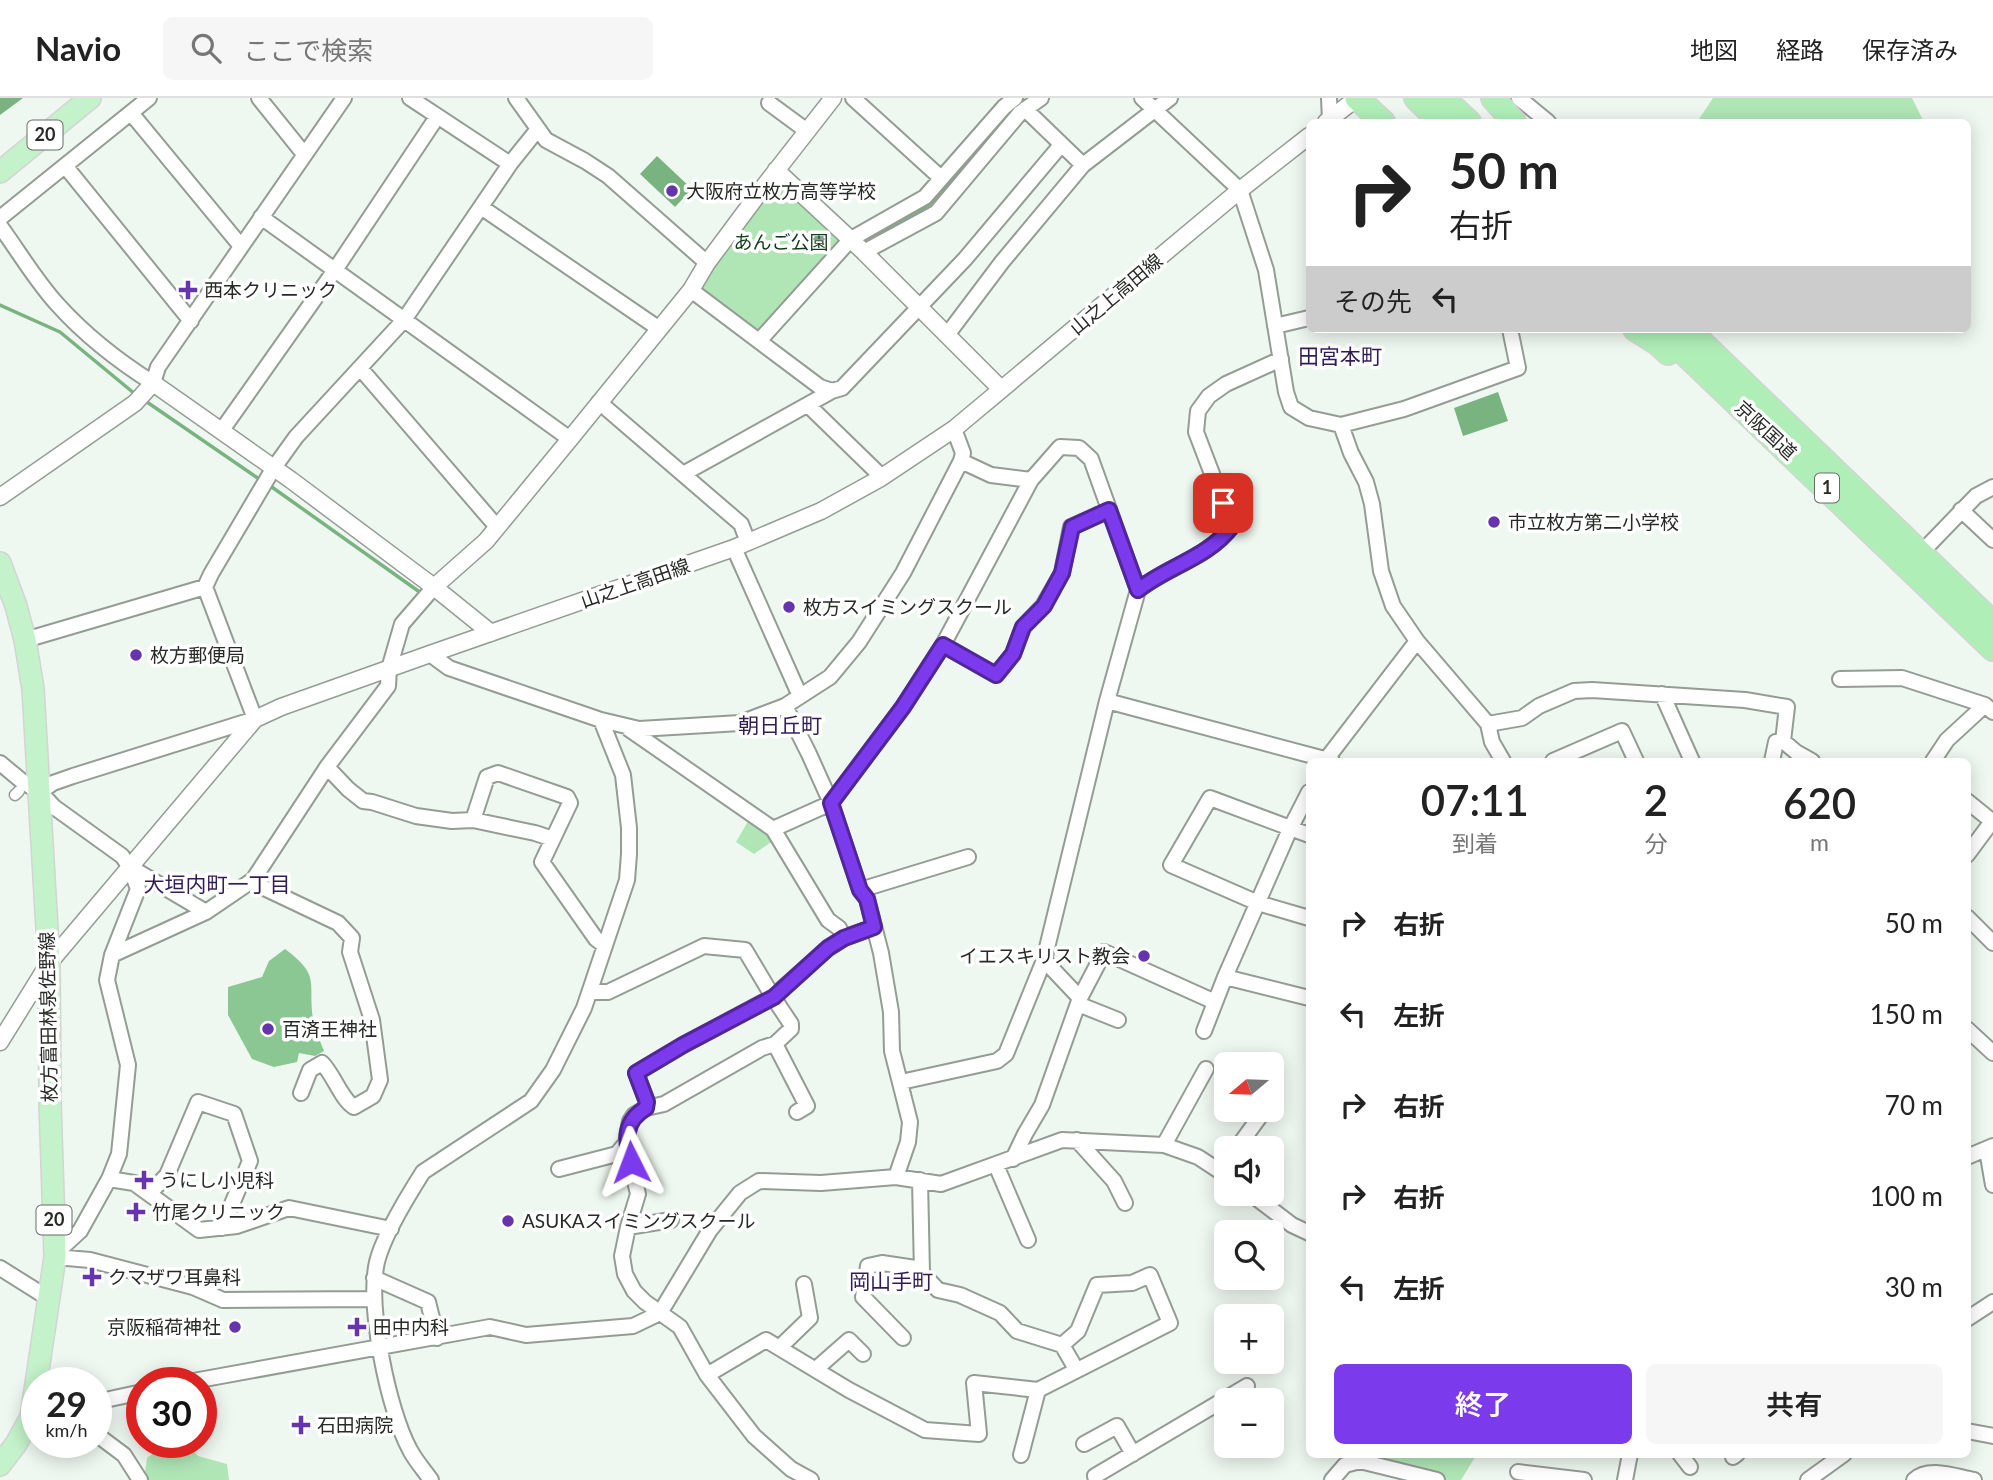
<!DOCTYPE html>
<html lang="ja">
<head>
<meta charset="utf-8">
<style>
	body { margin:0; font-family:Lato,"Noto Sans JP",sans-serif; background:#f6f6f6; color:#222; height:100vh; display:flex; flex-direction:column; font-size:26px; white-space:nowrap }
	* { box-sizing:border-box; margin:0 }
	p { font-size:23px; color:#767676 }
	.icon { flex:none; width:38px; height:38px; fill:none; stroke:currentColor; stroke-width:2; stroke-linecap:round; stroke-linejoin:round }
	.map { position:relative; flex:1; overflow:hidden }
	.panel { position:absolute; left:1306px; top:660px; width:665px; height:700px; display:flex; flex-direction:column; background:#fff; border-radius:10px; box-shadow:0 4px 18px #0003 }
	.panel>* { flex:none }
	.banner { position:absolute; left:1306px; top:21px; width:665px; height:214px; border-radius:10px; box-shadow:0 4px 18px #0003; background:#fff; color:#222; overflow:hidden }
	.needle { width:46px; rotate:251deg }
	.fabs { position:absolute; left:1214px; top:954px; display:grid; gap:14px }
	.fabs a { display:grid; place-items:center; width:70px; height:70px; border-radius:10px; background:#fff; box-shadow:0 4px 18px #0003; font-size:35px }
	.speed { position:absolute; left:21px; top:1269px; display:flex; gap:14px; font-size:35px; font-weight:700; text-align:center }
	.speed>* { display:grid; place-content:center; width:91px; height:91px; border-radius:50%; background:#fff; box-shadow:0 4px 18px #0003; line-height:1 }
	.speed small { font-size:18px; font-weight:400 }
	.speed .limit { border:10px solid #d22; background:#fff; color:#111 }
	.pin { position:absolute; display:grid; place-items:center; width:60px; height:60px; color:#fff; margin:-30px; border-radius:14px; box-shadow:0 4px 10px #0006 }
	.me { position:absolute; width:77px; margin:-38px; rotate:357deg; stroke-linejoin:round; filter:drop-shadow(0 0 5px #0008) }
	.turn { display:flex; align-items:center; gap:24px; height:147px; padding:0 28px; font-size:32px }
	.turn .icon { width:91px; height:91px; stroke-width:2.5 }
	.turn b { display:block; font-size:49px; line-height:60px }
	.then { display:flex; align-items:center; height:66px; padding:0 28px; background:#0003; gap:14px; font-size:26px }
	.eta { display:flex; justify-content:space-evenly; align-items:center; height:119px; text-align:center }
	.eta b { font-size:42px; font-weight:600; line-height:49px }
	.button { display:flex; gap:14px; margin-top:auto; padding:14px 28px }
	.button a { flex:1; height:80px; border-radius:10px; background:#7c3aed; color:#fff; font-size:28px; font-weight:600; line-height:80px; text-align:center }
	.button a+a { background:#f6f6f6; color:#222 }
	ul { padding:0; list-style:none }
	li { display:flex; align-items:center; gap:21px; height:91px; padding:0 28px }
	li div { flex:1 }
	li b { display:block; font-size:26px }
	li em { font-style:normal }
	header { display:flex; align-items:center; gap:42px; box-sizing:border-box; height:98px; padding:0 35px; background:#fff; border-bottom:2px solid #e0e0e0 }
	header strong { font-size:33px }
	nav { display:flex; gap:38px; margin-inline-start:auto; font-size:24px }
	.search { width:490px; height:63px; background:#f6f6f6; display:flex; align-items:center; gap:18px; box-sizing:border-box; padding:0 24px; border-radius:10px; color:#767676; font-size:26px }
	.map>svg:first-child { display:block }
</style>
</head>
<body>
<header>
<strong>Navio</strong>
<div class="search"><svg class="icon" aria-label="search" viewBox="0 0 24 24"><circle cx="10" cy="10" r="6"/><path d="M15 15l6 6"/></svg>ここで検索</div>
<nav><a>地図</a><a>経路</a><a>保存済み</a></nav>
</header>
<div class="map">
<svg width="1993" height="1382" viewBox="0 0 1993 1382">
	<rect width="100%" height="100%" fill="#eff8f0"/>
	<path fill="#b0e6b6" d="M1713,0H1912L1924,24H1697Z
		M777,80L839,142L756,234L697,191Z
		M751,718L777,740L754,756L736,744Z
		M175,1346L189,1348L198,1358L227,1366L229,1382H147L145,1374L147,1360L159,1351Z
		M1351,1356H1477L1461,1382H1446Z"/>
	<path fill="#8bc793" d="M285,851C321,878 308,883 313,920C314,931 320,942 324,953L315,958L299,955L297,964L274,969L252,961L228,917V889L262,879L269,863Z"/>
	<path fill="#78b380" d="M0,0H23L0,17Z
		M657,58L692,91L675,109L640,76Z
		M1498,294L1508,323L1463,338L1454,310Z"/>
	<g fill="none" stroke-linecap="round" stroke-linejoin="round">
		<path stroke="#78b380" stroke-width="3.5" d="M863,144L929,107L1014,12
			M0,207L60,234L135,296
			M144,302L262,383
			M269,387L421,495"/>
		<defs>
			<path id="pedestrian" d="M15,697L19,693"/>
			<path id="minor" d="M259,0L304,56
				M410,0L510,66
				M516,0L546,42L585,63L608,78L707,165
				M853,0L941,80
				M1142,0L1240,92L1266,172L1286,294L1291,309L1309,320L1341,327L1404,311L1518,270L1510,231
				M1329,0L1330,22
				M1519,0L1548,24
				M769,5L807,33
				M1025,11L1083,67
				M131,15L240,147
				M66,69L191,223
				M481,109L658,230
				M261,119C364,192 466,267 570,341
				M0,120L149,0
				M0,128C19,154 36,183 57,206C85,237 118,263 153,285L158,269L344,0
				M864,154L936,115L1020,15L1041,0
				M691,192L820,289L832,293L842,290L965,161L1061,47
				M1275,228L1309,220
				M947,237L1002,164L1083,67L1170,0
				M759,243L851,141L925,99L1004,9L1015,0
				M360,270L497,429
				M599,304L741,426L748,444
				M808,307L882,379
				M1341,327L1351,355L1366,384L1372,406L1381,473L1393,508L1417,543L1488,626L1492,644L1503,663
				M222,332L335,172L437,19
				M961,363L991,377L1031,382
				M683,376L832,293
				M1961,412L1993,442
				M734,450L800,598
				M1920,456L1976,398L1993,389
				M25,542L205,489
				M943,547L996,577L1013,556L1023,529L1043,508L1062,475L1071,429L1109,412
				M430,556L449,570L601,622L639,631L740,625L785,608L809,656L831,705L860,792L867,801L881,855L891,914L892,953L910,1024L908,1044L896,1079
				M1840,581L1902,580L1985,607L1993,614
				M1662,596L1692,663
				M1107,603L1332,663
				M785,608L830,579L859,544L903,475L961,363L963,355L954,331
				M1488,626L1522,620L1539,608L1574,593L1592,592L1745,602L1787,609L1783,643L1796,654L1812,663
				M629,631L773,731L828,822L839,830L844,840
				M1325,663L1417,543
				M1553,663L1622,633L1636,663
				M1772,663L1776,644L1783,643
				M1933,663L1947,642L1985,607
				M0,665L23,684L40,694L53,685L73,678L255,621L205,489L211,476L273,371L296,339L404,222L510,66L538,31
				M327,669L348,691L363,703L372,704L416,718L452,723L473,722L535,735L553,741
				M40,694L54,709L122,758L130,769L138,791L112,857L107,882L128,967L119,1056L109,1081L80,1133L55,1156
				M1967,703L1993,724
				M473,722L487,679L498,675L567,699L570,705L542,764L596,841L605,848
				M773,731L831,705L903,609L943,547L1031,382L1060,349L1079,350L1091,361L1138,492
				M1309,737L1210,700L1171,767L1258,805L1309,820
				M1967,757L1993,722
				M130,769L206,814
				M253,782L260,788L338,825L352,840L350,854L372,922L380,982L373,998L354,1009C341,1001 334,977 322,965L310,972L301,995
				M860,792L968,759
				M1967,819L1993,845
				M112,857L206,814L253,782L327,669L388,588L389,571L402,526L434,489
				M1225,879L1309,900
				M590,894H608L704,848L745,852L773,899L683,947L636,975L647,1004L646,1010
				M1080,900L1104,854L1215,904
				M1078,906L1118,922
				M1967,931L1993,955
				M1204,933L1225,879L1290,731L1309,694
				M775,946L807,1008L797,1014
				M901,984L997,963L1006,956L1044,862L1107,603L1138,492C1168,468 1208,460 1232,428L1196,334L1198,313L1209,298L1226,286L1281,261
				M1077,1042L1114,1083L1125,1105
				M1164,1047L1206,971
				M1237,1050L1261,1017
				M1987,1052L1993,1087
				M1967,1059L1993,1048
				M1013,1061L1025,1036L1042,1007L1080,900L1044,862
				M996,1067L1028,1142
				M559,1071L617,1056L626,1045
				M109,1081L134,1085L199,1132L237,1128L289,1110L391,1131
				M149,1096L167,1077L198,1004L234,1016L250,1063L222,1130
				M1251,1096L1292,1127L1309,1135
				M628,1129L671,1122
				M55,1159L90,1162L193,1189L223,1202L373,1201
				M0,1170L48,1200
				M374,1180L428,1204L437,1240
				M1967,1221L1993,1204
				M903,1240L863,1199L868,1168L882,1165L922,1171
				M1062,1247L1076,1271
				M779,1250L810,1220L804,1186
				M816,1271L849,1242L863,1256
				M707,1277L766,1242L849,1292L925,1332L979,1336L974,1285L1038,1292L1170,1225L1150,1177L1132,1185L1097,1187L1078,1233L1062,1247L1017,1233L1000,1215L960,1197L938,1192L922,1175L920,1082
				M188,1284L490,1229L526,1237L633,1228L660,1215L710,1132L740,1095L759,1083L821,1085L896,1079L941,1086L1062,1042L1164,1047L1198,1059L1227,1078
				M96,1304L142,1294
				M1967,1333L1993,1338
				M96,1336L124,1357L140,1382
				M1084,1346L1117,1328L1133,1356
				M1680,1356L1690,1369
				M1021,1357L1038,1292
				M1733,1359L1737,1356
				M1518,1374L1584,1382
				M431,1382C424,1372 415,1362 410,1352C388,1312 367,1208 377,1164C383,1139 409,1096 423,1074L531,1003L553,972L584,910L627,782L629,756V730L623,677L601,622
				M811,1382L791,1371L754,1338L707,1277L680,1229L645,1204L634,1193L625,1176L622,1158L628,1129L638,1096L626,1045L630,1023L634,1017L646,1010L664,1006L762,950L775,946L791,931V926L773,899L828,850L844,840L874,829
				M1096,1382L1095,1378L1247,1288
				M1332,1382L1345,1367L1360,1363L1437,1382
				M1625,1382L1630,1356
				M1808,1382L1844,1356
				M1914,1382C1929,1368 1956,1379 1974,1382"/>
			<path id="tertiary" d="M1326,24L1357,0
				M776,72L864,154L1001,291
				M0,399L135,305L153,285L291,382L434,489L491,535
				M434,489L486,443L570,341L691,192L707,165L765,87L833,0
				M0,944L49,865L255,621L281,609L430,556L734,450L821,413L879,381L954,331L1240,92L1309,38"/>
			<path id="primary" d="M0,74L90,0
				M0,465L16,508L25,542L33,591L49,865L50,1004L55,1159L31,1319L16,1346L0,1367"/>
			<path id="trunk" d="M1357,0L1383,24
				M1416,0L1441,24
				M1443,0L1469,24
				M1493,0L1514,24
				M1635,231L1657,245L1668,255
				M1659,231L1993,551
				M1688,231L1993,525"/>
		</defs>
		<use href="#pedestrian" stroke="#949c94" stroke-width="13"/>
		<use href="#minor" stroke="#949c94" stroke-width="18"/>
		<use href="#tertiary" stroke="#949c94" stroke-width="19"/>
		<use href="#primary" stroke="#d4d4d4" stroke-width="24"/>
		<use href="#trunk" stroke="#d4d4d4" stroke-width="26"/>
		<use href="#pedestrian" stroke="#fff" stroke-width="10"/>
		<use href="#minor" stroke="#fff" stroke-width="14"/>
		<use href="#tertiary" stroke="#fff" stroke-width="16"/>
		<use href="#primary" stroke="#c4f2ca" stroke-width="21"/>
		<use href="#trunk" stroke="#b0eeb8" stroke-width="23"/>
	</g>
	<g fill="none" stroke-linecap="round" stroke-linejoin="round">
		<defs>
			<path id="route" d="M631,1064C625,1041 624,1023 646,1010L647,1004L636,975L683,947L774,899L828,850L844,840L874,829L867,801L860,792L831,705L903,609L943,547L996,577L1013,556L1023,529L1044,508L1062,475L1072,429L1109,412L1138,492C1168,468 1208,460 1232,428L1223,405"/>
		</defs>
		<use href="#route" stroke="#51269a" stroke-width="18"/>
		<use href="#route" stroke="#7c3aed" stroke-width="12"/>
	</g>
	<g fill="#6634ac" stroke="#fff" stroke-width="2.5">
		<circle cx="672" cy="93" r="7"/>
		<path d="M184.5 181.5h7v7h7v7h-7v7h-7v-7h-7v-7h7z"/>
		<circle cx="1494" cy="424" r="7"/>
		<circle cx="789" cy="509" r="7"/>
		<circle cx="136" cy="557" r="7"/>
		<circle cx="1144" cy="858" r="7"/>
		<circle cx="268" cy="931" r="7"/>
		<path d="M140.5 1071.5h7v7h7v7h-7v7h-7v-7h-7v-7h7z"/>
		<path d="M132.5 1103.5h7v7h7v7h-7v7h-7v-7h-7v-7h7z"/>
		<circle cx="508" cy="1123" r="7"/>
		<path d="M88.5 1168.5h7v7h7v7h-7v7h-7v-7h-7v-7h7z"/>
		<circle cx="235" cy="1229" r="7"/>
		<path d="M353.5 1218.5h7v7h7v7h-7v7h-7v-7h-7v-7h7z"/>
		<path d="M297.5 1316.5h7v7h7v7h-7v7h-7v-7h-7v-7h7z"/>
	</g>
	<g text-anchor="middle" stroke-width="7" stroke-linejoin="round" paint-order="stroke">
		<g fill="#fff" stroke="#686a68" stroke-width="2">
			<rect x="27.5" y="22.5" width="35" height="29" rx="5"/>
			<rect x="1815" y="375.5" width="24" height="29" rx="5"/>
			<rect x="36.5" y="1107.5" width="35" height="29" rx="5"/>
		</g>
		<g font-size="18" font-weight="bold" fill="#272a27">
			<text x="45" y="43">20</text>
			<text x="1827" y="396">1</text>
			<text x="54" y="1128">20</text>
		</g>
		<g font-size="19" fill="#272a27" stroke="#fff" text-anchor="start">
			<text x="686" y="100">大阪府立枚方高等学校</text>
			<text x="204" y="199">西本クリニック</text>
			<text x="1508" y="431">市立枚方第二小学校</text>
			<text x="803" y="516">枚方スイミングスクール</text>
			<text x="150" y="564">枚方郵便局</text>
			<text x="1130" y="865" text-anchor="end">イエスキリスト教会</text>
			<text x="282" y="938">百済王神社</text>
			<text x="160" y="1089">うにし小児科</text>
			<text x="152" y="1121">竹尾クリニック</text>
			<text x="522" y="1130">ASUKAスイミングスクール</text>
			<text x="108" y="1186">クマザワ耳鼻科</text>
			<text x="221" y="1236" text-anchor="end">京阪稲荷神社</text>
			<text x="373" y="1236">田中内科</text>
			<text x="317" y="1334">石田病院</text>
		</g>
		<g font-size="19" fill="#103c1a" stroke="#fff">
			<text x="781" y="151">あんご公園</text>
		</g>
		<g font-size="19" fill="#272a27" stroke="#fff">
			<text transform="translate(1116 196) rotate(-40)" y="7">山之上高田線</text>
			<text transform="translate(1766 332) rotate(43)" y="7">京阪国道</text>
			<text transform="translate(635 485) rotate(-19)" y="7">山之上高田線</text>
			<text transform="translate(48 919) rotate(-91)" y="7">枚方富田林泉佐野線</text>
		</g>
		<g font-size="21" fill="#321c55" stroke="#fff">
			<text x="1340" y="266">田宮本町</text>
			<text x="780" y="635">朝日丘町</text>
			<text x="217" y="794">大垣内町一丁目</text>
			<text x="891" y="1191">岡山手町</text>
		</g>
	</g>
</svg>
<div class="fabs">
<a><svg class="needle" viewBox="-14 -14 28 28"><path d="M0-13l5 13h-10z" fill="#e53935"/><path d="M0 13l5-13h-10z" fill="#767676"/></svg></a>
<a><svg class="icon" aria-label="sound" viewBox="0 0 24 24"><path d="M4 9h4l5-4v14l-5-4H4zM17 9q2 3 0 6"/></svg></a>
<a><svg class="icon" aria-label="search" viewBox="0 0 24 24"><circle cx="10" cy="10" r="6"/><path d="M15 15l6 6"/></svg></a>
<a>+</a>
<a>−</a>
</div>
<div class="speed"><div>29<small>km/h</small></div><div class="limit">30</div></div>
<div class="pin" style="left:1223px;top:405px;background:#d93025"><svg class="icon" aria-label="arrive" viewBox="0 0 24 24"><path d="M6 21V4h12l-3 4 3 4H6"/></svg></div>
<svg class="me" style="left:631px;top:1064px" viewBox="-20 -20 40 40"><path d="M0-17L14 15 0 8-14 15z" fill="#7c3aed" stroke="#fff" stroke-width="4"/></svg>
<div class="banner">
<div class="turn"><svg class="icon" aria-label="right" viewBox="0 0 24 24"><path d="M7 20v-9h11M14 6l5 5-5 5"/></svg><div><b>50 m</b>右折</div></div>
<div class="then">その先<svg class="icon" aria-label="left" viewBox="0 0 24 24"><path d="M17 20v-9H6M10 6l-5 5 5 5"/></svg></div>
</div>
<section class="panel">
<div class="eta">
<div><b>07:11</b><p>到着</p></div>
<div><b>2</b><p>分</p></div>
<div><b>620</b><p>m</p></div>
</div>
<ul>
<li><svg class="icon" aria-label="right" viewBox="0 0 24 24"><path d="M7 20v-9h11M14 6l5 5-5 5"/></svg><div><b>右折</b></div><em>50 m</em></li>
<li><svg class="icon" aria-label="left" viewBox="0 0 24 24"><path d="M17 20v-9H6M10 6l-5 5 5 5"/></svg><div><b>左折</b></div><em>150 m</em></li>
<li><svg class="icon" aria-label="right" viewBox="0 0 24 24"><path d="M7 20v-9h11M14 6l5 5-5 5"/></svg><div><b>右折</b></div><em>70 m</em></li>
<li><svg class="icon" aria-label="right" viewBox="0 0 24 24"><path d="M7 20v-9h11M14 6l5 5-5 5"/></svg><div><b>右折</b></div><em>100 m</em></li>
<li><svg class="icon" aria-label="left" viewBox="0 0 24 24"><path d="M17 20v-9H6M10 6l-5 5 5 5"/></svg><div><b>左折</b></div><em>30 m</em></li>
</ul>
<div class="button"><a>終了</a><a>共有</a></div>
</section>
</div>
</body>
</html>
